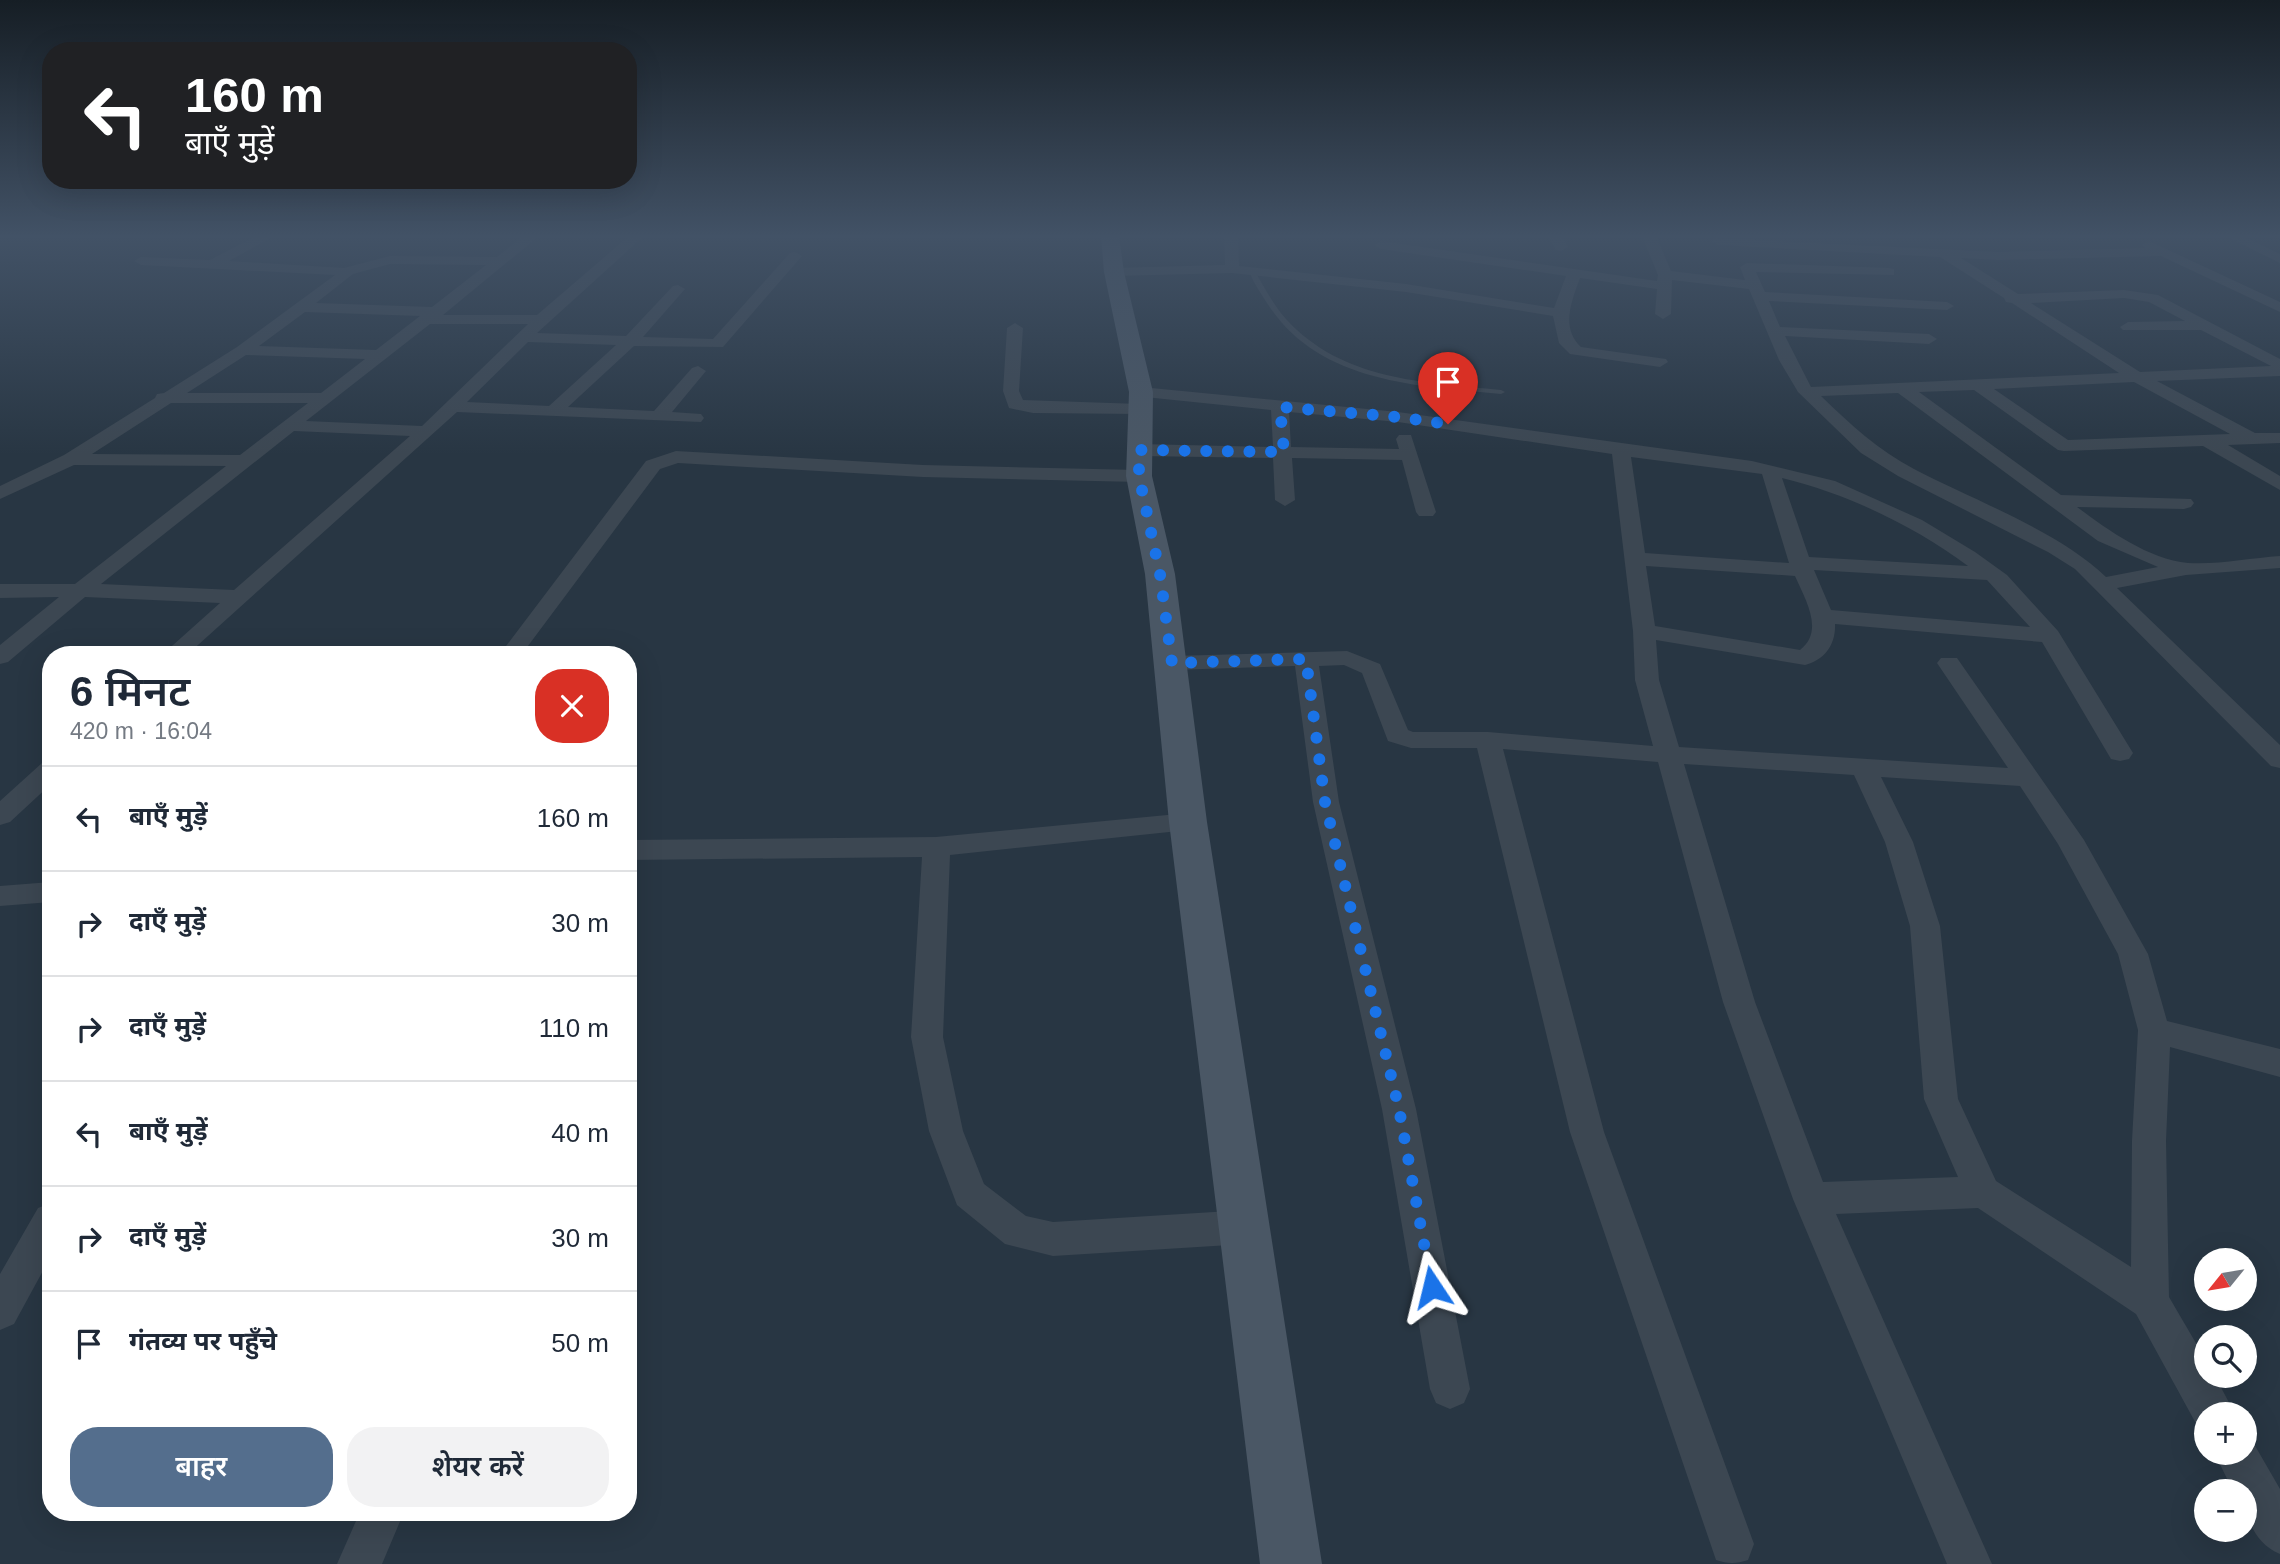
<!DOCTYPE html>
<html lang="hi">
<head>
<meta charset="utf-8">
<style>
	body { margin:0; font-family:Arial,"Noto Sans Devanagari",sans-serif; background:#f2f2f3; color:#1f2937; height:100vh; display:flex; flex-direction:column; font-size:26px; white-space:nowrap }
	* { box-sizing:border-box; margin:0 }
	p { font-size:23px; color:#747a83 }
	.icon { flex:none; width:38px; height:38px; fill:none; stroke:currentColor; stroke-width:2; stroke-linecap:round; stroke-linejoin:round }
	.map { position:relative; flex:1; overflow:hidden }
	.drawer { position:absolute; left:42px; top:646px; width:595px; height:875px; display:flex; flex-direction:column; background:#fff; border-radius:28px; box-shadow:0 7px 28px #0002 }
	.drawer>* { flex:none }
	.banner { position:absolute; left:42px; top:42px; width:595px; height:147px; border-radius:28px; box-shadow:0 7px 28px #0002; background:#202124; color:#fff; overflow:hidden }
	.needle { width:46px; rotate:240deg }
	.fabs { position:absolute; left:2194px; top:1248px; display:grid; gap:14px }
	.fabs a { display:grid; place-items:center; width:63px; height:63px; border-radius:50%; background:#fff; box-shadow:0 7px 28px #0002; font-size:35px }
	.pin { position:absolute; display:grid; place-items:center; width:60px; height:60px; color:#fff; margin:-72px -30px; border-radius:50% 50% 50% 0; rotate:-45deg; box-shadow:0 0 7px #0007 }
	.pin .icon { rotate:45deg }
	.me { position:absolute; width:77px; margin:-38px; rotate:350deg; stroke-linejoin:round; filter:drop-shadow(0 0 5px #0008) }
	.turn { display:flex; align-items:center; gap:24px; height:147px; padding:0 28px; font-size:32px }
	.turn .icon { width:91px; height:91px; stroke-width:2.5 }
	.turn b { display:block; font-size:49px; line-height:60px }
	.round { display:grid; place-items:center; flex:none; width:74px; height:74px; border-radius:28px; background:#f2f2f3 }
	.summary { display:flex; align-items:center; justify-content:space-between; height:119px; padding:0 28px }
	h1 { font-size:42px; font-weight:600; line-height:52px }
	.button { display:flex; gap:14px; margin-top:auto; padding:14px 28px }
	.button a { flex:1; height:80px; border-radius:28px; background:#546e8d; color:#fff; font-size:28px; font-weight:600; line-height:80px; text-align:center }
	.button a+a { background:#f2f2f3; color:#1f2937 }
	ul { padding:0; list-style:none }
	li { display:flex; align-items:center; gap:21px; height:105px; padding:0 28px; border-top:2px solid #e0e1e3 }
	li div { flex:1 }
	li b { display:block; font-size:26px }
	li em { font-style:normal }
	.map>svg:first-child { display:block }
</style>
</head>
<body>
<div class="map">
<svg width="2280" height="1564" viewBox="0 0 2280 1564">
	<rect width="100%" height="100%" fill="#283643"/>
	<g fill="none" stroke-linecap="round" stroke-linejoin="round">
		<path fill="#3c4752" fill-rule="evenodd" d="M1249,269H1253C1264,285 1272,304 1286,319C1343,381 1423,382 1501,390L1505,392L1501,394C1418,386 1320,383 1269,306C1262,295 1251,280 1249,269Z"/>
		<path fill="#3c4752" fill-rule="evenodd" d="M256,236L272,237L229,261L344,268L390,256L497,257L523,236H539L443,315H537L629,236H644L537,333L626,336L673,286L678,285L685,289L643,337L713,339L790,253L795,252L802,256L723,347L634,346L568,407L654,411L692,368L698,366L706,371L672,412L701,414L704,418L701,422L457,412L188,654H163L220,603L85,597L8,662L0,664V645L59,597L0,598V584H75L226,466L74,465L0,499V486L64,455L155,398L157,394L164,393L237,347L335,275L141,265L134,261L141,257L210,260ZM390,264L486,265L432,307L316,303L353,274ZM305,312L420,316L376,350L259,346ZM430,324H528L422,426L306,421ZM528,342L616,345L549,406L467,402ZM246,355L365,359L321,393H187ZM171,403H308L240,455L92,454ZM294,431L410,436L234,590L101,584Z
			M1224,236H1238L1239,266L1406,284L1554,308L1566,276L1381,249L1374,245L1381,241L1657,281L1658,275L1642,236H1656L1671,271L1745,280L1740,267L1747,263L1889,268L1894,269V275L1756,272L1765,292L1947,302L1954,306L1947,310L1769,301L1780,327L1929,334L1937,339L1929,344L1785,336L1811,387L2119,373L2012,303L2006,302L2004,298L1940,257L1718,245L1711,241L1713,238L1998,252L2145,248L2142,245L2149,241L2280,302V312L2161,256L1998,260L1961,258L2018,294L2124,290L2158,295L2280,359V376L2157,381L2255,433H2280V443L2228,445L2280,476V490L2203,446L2064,451L2058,450L1974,390L1919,392L2061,495L2191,499L2194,503L2191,507L2184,509L2077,507C2108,530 2148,559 2188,563C2217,565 2250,558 2280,556V568L2186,575L2117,588L2280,745V768L2271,766L2075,569L2048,552L1898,476L1861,453L1798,392L1779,360L1749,289L1672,280L1671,314L1663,319L1655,314L1657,289L1580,278C1572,300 1560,328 1581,347L1666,359L1668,362L1660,367L1570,354L1559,343L1553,316L1406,292L1232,273L1114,276L1107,272L1114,268L1225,265ZM2124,298L2149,302L2185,321L2128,322L2120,327L2123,330H2201L2271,366L2140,372L2031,303ZM2134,382L2230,434L2068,440L1994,389ZM1898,393L2098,541L2158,567L2106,577C2059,531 1973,500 1914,469C1878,450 1850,424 1821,396Z
			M1548,236H1562L1568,247L1561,251L1556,250Z
			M2225,236H2243L2280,254V263Z
			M1015,323L1023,328L1019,391L1023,400L1140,404L1149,409L1140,414L1033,413L1009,408L1003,391L1007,328Z
			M1141,387L1398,412L1752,461L1835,481L1922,520L1975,552L2007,575L2058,631L2133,753L2129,759L2120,761L2111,759L2042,642L1835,624C1836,644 1825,660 1805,665L1656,640L1659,680L1679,747L2008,768L1937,663L1941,658H1957L2084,840L2148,954L2167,1021L2280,1049V1077L2170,1047L2166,1141L2169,1297L2207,1362V1376H2215L2235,1414H2207V1432L2199,1429L2136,1314L1978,1208L1836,1214L1992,1564H1947L1793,1199L1723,1002L1658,762L1503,749L1604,1132L1754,1544L1748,1560C1736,1564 1728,1564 1716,1560L1570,1132L1477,748H1411L1388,741L1362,673L1344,665L1319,666L1339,802L1416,1109L1470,1389L1464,1403L1450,1409L1436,1403L1430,1389L1382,1109L1313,802L1295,666L1172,670L1164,668L1160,663L1164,658L1172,656L1347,651L1380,664L1408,730L1413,732H1488L1653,746L1635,680L1633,631L1612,454L1398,422L1289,412L1291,447L1399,449L1396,439L1399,435H1411L1436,512L1433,516H1419L1416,512L1402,460L1292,458L1295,500L1285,506L1275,500L1273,458L1139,456L1130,450L1139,444L1273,447L1271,410L1135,396L1133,392L1135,388ZM1631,457L1762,474L1789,563L1645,553ZM1782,478C1848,494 1914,526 1968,566L1809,557ZM1646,566L1795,576C1805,599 1825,631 1800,650L1655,626ZM1814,570L1987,580L2030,627L1831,610ZM1684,764L1854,775L1885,842L1910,926L1924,1099L1958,1177L1823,1182L1755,1002ZM1881,777L2020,786L2058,844L2118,954L2138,1030L2132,1141L2131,1267L1996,1181L1958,1099L1940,926L1913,842Z
			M676,451L923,465L1139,470L1148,476L1139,482L923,477L678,463L660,469L522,654H500L646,461Z
			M51,761V784L10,822L0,825V801L42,763Z
			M1188,813L1198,815L1202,822L1198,829L950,855L943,1037L963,1131L984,1184L1026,1216L1053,1222L1246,1210L1259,1215L1264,1227L1259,1239L1246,1244L1053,1256L1005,1244L957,1205L929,1131L911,1037L922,857L628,860V840L936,837Z
			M51,882V902L0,906V886Z
			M51,1203V1256L14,1324L0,1330V1274L38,1208Z
			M2245,1435L2250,1437L2280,1489V1554C2254,1543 2245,1518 2245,1491H2233L2214,1452H2245Z
			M360,1512H404L382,1564H337Z"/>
		<path fill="#4a5765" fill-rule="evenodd" d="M1101,236H1119L1124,272L1153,392L1152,476L1175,574L1207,822L1322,1564H1260L1169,822L1145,574L1126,476L1129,392L1104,272Z"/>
	</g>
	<linearGradient id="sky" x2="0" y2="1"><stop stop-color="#161e25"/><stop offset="0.52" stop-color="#425266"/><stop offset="1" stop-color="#425266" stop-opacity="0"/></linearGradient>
	<rect width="2280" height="455" fill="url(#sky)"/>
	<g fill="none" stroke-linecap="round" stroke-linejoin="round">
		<path stroke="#1a73e8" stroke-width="12" stroke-dasharray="0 21.6" d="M1432,1287L1399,1109L1325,802L1306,659L1172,663L1160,574L1139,476V450L1284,452L1280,407L1398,417L1448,424"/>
	</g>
</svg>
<div class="fabs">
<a><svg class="needle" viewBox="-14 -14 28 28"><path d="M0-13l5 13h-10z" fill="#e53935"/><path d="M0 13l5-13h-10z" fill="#747a83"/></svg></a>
<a><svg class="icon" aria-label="search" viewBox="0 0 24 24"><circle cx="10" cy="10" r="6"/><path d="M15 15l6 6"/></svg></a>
<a>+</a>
<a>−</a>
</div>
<div class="pin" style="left:1448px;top:424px;background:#d93025"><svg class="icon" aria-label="arrive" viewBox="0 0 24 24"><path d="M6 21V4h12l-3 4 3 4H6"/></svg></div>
<svg class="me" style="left:1432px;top:1287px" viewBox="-20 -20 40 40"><path d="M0-17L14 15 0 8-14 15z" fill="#1a73e8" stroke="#fff" stroke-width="4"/></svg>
<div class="banner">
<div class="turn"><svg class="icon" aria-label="left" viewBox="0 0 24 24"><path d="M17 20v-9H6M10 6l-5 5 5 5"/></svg><div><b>160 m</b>बाएँ मुड़ें</div></div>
</div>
<section class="drawer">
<div class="summary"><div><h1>6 मिनट</h1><p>420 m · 16:04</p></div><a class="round" style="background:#d93025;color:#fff"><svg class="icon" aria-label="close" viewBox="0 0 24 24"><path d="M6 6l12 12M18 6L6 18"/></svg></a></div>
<ul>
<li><svg class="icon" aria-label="left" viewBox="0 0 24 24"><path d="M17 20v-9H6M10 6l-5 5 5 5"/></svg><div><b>बाएँ मुड़ें</b></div><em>160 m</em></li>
<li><svg class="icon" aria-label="right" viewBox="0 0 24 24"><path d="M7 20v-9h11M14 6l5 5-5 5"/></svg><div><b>दाएँ मुड़ें</b></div><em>30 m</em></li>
<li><svg class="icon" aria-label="right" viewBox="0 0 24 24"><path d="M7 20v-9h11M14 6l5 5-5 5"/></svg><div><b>दाएँ मुड़ें</b></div><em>110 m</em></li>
<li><svg class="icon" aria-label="left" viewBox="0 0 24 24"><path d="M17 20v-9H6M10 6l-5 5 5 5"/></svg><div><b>बाएँ मुड़ें</b></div><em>40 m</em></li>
<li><svg class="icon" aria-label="right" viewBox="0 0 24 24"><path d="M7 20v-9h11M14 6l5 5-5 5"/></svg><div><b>दाएँ मुड़ें</b></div><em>30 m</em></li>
<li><svg class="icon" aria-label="arrive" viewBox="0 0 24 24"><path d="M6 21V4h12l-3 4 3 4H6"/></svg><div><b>गंतव्य पर पहुँचे</b></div><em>50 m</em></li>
</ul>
<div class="button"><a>बाहर</a><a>शेयर करें</a></div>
</section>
</div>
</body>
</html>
